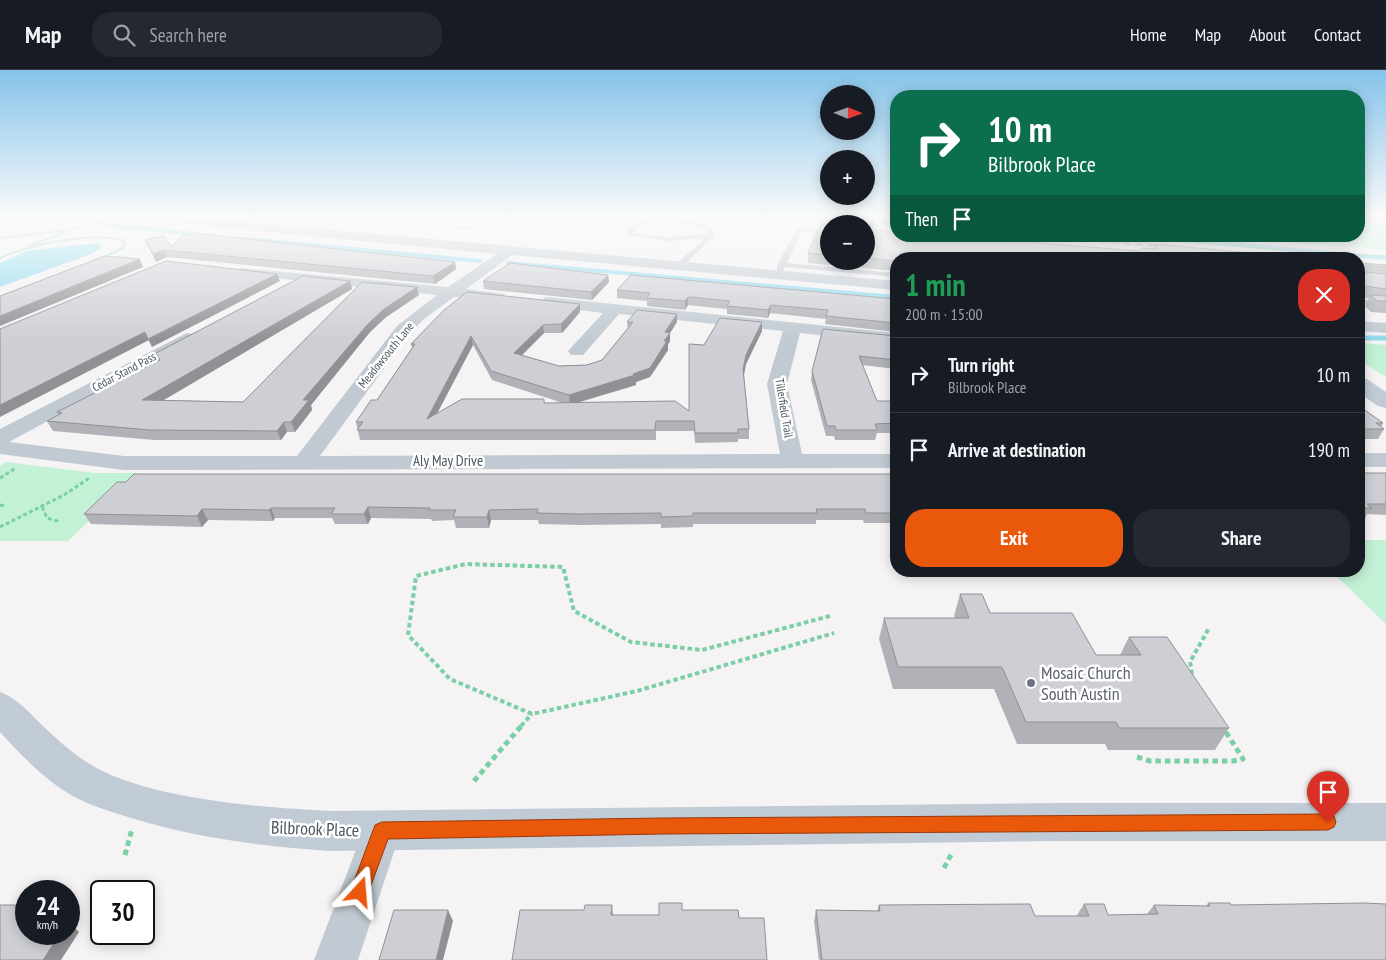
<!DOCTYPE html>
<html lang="en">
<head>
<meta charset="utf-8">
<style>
	body { margin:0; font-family:"PT Sans Narrow",sans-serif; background:#242831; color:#f1f3f6; height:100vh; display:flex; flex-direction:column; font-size:19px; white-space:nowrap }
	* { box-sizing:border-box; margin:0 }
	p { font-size:16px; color:#9ea1a6 }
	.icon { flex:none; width:28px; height:28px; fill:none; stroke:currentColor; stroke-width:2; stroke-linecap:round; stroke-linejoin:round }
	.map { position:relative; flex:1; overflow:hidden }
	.panel { position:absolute; left:890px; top:182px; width:475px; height:325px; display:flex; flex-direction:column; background:#171b24; border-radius:20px; box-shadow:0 2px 12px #0003 }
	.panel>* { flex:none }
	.hud { position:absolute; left:890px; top:20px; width:475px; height:152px; border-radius:20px; box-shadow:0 2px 12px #0003; background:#0b6e4f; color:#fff; overflow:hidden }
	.needle { width:32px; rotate:91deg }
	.controls { position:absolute; left:820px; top:15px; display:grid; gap:10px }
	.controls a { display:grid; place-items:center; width:55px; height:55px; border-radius:50%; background:#171b24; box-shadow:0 2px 12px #0003; font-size:25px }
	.speed { position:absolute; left:15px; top:810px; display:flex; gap:10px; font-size:25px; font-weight:700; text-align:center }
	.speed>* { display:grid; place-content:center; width:65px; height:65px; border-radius:50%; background:#171b24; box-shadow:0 2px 12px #0003; line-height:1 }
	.speed small { font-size:12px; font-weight:400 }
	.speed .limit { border:2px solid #111; border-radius:8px; background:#fff; color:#111 }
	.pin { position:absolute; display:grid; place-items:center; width:42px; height:42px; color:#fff; margin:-51px -21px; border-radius:50% 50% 50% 0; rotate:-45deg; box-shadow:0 0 5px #0007 }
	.pin .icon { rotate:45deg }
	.me { position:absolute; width:55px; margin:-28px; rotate:19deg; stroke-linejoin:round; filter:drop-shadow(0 0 4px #0008) }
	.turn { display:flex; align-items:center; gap:18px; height:105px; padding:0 15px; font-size:22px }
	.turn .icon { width:65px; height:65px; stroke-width:2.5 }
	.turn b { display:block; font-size:35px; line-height:42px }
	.then { display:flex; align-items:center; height:48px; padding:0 15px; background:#0003; gap:10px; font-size:19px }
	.round { display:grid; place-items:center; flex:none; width:52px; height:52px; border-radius:20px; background:#242831 }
	.head { display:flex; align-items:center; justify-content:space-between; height:85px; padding:0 15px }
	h1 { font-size:30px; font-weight:700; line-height:38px; color:#1e9e55 }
	.action { display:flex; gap:10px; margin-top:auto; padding:10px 15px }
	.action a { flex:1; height:58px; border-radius:20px; background:#ea580c; color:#fff; font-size:20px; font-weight:700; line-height:58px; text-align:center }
	.action a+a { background:#242831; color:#f1f3f6 }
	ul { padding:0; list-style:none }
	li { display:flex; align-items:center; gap:15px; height:75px; padding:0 15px; border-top:1px solid #363941 }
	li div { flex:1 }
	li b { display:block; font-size:19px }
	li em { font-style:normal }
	header { display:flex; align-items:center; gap:30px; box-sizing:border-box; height:70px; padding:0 25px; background:#171b24; border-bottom:1px solid #363941 }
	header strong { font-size:24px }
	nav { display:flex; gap:28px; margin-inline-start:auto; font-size:18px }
	.search { width:350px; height:45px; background:#242831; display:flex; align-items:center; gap:12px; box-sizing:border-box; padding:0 18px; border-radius:20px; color:#9ea1a6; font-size:19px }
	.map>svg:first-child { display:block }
</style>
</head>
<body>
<header>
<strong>Map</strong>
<div class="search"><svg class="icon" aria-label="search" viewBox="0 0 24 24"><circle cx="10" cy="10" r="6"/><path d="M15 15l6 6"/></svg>Search here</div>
<nav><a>Home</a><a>Map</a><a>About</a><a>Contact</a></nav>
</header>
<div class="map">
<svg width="1386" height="890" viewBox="0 0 1386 890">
	<rect width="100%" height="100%" fill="#f5f3f3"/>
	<path fill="#c3f1d5" d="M0,146H42L0,158Z
		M1359,146H1365L1386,155V180L1209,166H1359Z
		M1362,273L1386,275V307L1359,290V275Z
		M6,392L95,403H139L68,471H0V396Z
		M1359,470H1386V554L1331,501H1359Z"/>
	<path fill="#90daee" d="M97,173L102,178L91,184L0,217V193L27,181Z"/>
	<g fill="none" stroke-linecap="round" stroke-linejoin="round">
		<path stroke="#90daee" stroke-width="4" d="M79,146L114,156L199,164
			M0,151L55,146
			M1139,166L1386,188
			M247,169L480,191
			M508,193L896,227"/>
		<path stroke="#90daee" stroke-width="5" d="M1359,268H1386"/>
		<path stroke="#7ad0a6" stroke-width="2" stroke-dasharray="2 1" stroke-linecap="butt" d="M875,146L896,148
			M1359,146L1386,157
			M1377,146L1386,150
			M452,159L504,154L556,156
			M1122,166L1328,184L1386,186
			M0,168L70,160L118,146
			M29,176L65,162
			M0,188C32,174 91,161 125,171L123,178L104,187"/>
		<path stroke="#7ad0a6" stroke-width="3" stroke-dasharray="4 2.5" stroke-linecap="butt" d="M0,408L16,398
			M0,435L5,436
			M42,437L47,448L57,451V453
			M0,457L64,425L91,407"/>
		<path stroke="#7ad0a6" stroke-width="4" stroke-dasharray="4.5 3" stroke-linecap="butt" d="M830,546L702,580L631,572L574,541L563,497L466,494L416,506L408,565L450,609L532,644L637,621L834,563
			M1192,604L1190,592L1209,558
			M521,656L532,644"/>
		<path stroke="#7ad0a6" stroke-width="5" stroke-dasharray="5.5 4" stroke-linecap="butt" d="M1137,687L1150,691H1233L1243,689L1224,659
			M474,711L522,655
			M125,785L132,759
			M944,798L952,783"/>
		<path fill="#c1cad2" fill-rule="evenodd" d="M658,148C678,148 696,151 714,159V166L682,197H676L675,195L705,168L668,171L627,165V160L635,154ZM670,152L692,155L709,161L708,164L668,167L633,163C638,152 658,152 670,152Z
			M798,158L829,160V164L802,161L787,193L896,203V207L785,197L783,202H777V195Z
			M1359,229L1386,232V236L1359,233Z"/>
		<path fill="#c1cad2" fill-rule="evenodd" d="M139,146H177L896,211V220L512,185L466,219L504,224L506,227L504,230L454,227L424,249L409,264L320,386L780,384L767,314L783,261L619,244L583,285H571L568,281L603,243L540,235L538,232L546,227L896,263V273L800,263L787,314L802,384H896V398L124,400L0,384V359L187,263L193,264L196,268L193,272L9,372L124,386H297L397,256L437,225L245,205L240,204L238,201L240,198L448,217L497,184L145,150Z
			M1359,251L1386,253V263L1359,261Z
			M1359,383H1386V397H1359Z
			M382,743L396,748L401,761L358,890H314L368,748Z"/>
		<path fill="#c1cbd6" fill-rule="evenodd" d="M1359,308L1367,309L1386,322V338L1378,336L1359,323Z
			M0,622C19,629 30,644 44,657C58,670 72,683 88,693C147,730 261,737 330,741L1055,733H1386V771H1055L330,781C261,776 194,768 128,747C109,741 88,735 71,725C44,709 21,685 0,662Z"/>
		<defs>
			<path id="rail" d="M802,146L896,154
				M1046,166L1168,177"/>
		</defs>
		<use href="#rail" stroke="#b5b8bd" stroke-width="3"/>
		<use href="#rail" stroke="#fff" stroke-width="2" stroke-dasharray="6" stroke-linecap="butt"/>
	</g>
	<path fill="#b0b2b7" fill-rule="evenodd" d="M823,148L874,152L873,160L1139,181L1153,179L1155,174L1315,189H896V201L808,193V183L823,155ZM829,154H866V191H829Z
		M145,170L171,177L455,192L456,199L435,214L167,187L156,192Z
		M1359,193L1386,195V243L1371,242L1365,236L1369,228H1359Z
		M608,205L609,212L592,230L484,219L483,211Z
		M350,211L352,219L162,330L243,332L419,225L386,247L370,262L311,335L312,340L295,362H287L281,370H154L53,361L47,351L59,345L57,342L159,290L156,283Z
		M617,220L896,229V262L825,254L826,249L770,243L768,248L727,244V239L688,235L685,240L647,236V231L617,228Z
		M580,234V242L562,263H544L522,285L559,296L587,295L602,290L628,259L627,252H677L670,263V271L668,274V280L650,307L636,312V315L578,332L689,341L704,275L762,261L746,294L744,304L749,359V369H738V372L695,373L694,361H656V370H360L356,352L377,330L412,278L411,274ZM473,275L492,310L563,333H544L437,343Z
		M896,266V299L862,295L877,331H896V363H877L875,370H835L834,366H826L811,310L812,301Z
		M1359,336L1383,353L1381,357L1384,359L1378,369H1359Z
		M1359,403H1386V445L1367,444L1365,449H1359Z
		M896,404V453H864L863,450H816V454H693V457L661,458V454L580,455L539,454L538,450H491L489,458H456L454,450L432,451L431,449L371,448L368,454H335L332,448H275L273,451L208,450L202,457L91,454L84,444Z
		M960,524L990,543L1096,585H1120L1129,567L1229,658L1215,680H1108L1105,674H1017L994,619H893L879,569L884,548H955L954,546Z
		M1208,833L1231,835L1386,890H819L814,851L816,840L877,841L879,835L1035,846H1078L1077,845L1084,834L1108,845L1147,844L1154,835L1206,836Z"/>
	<path fill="#909195" d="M866,152H874L873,161L866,162Z
		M164,180L167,187L156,192L153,184Z
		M140,189L143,197L0,256V246Z
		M455,192L456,199L435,214L433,206Z
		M277,204L280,211L152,277L148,269Z
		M608,205L609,212L592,230L591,222Z
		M350,211L352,219L147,340L142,330Z
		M417,217L419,225L386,247L370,262L311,335L312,340L295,362L291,352L303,330L368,254L384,239Z
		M688,227V235L685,240V231Z
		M580,234V242L562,263L561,254Z
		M771,235L770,243L768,248V240Z
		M677,244V252L670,263V271L668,274V280L650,307L636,312V315L570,335L569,325L633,304L664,271L665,262Z
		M762,252V261L746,294L743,309V299L746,285Z
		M543,255L544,263L515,292L514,283Z
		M145,262L149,270L0,347V335Z
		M471,266L473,275L429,359L427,349Z
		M284,352L287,362L281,370L277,361Z
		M368,437L371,448L368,454L364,444Z
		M271,438L275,448L273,451L269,440Z
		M202,439L208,450L202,457L197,446Z
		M489,440L491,450L489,458L487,447Z
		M612,835L613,846L611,845Z
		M448,840L453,851L443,890H436Z
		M69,845L73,850L71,854L79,862L61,890H43L60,864H69Z"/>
	<path fill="#cdcfd5" stroke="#909195" d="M823,148L874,152H866V154H832L831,150Z
		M866,154L867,159L896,162V166H953L1139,181L1141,178L1157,179L1155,174L1315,189H896V191L866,188Z
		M829,155V185L808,183L820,156Z
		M194,163L455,192L433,206L164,180L153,184L145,170L164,166L171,177L183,165Z
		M105,186L140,189L0,246V226Z
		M166,191L277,204L148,269L145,262L0,335V259Z
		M510,193L608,205L591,222L483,211Z
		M1359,193L1386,195V197L1365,195L1363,197L1364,202L1386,204V219L1365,216L1363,219H1359Z
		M631,205L896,229V253L826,246L828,240L771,235L768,240L727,236L730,231L691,227H688L685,231L647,228L650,223L617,220Z
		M303,206L350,211L142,330L243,332L362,212L417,217L384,239L368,254L303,330H309L291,352H284L277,361L150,360L47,351L62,343L57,342L160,290L156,283Z
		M467,222L580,234L561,254L543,255L514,283L559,296L587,295L602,290L633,252H627L637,240L677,244L665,262L670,263L664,271H667L650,298L633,304L635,305L569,325L491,301L471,266L427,349L462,329H544V333L675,331L689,341V274L704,275L720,248L762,252L746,285L743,299L749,359H738V363H695L694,351H656L655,360H357L363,352H356L371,330H377L415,274H411L444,240Z
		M1371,225L1386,226V231H1377Z
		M823,259L896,266V290L859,286L877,331H896V353L875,354L877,360H836L835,356H827L812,301Z
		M1359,336L1383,353H1376L1384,359H1359Z
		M1359,403H1386V434H1367L1372,438H1359Z
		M134,404H896V443H866L865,439H816L817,443H693V446L661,447V443L578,444L537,443L538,439L489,440L487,447H453L456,440H429L430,438L368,437L364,444H331L335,438H271L269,440L202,439L197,446L84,444L117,412H126Z
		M960,524H982L990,543H1072L1096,585H1141L1129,567H1167L1229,658H1119L1116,652H1026L1002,597H898L884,548H969Z
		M659,833H682V840H738L739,848H764L767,890H512L520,840H584L585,835H612L611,845H659Z
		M1208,833H1230L1231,835L1364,833L1386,834V890H822L816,840L880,841L879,835L1030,834L1035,846H1089L1084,834H1104L1108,845L1158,844L1154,835L1210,836Z
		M0,835H17L15,838H26V864H60L43,890H0Z
		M394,840H448L436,890H379Z"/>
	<linearGradient id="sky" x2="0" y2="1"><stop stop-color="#85c3ea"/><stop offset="0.54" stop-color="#fafafa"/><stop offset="1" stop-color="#fafafa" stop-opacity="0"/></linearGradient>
	<rect width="1386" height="271" fill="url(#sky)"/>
	<path fill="#ea580c" stroke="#983908" d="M1328,744L1334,746L1336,752L1334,757L1328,760L663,764L388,769L366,829L360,831L353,829L350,822L375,755L382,752L663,748Z"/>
	<circle fill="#6b7280" stroke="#fff" stroke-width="2" cx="1031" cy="613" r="5"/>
	<g text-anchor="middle" stroke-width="5" stroke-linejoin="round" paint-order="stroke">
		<g font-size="12" fill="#4a5661" stroke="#fff">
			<text transform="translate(386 285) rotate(-51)" y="4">Meadowsouth Lane</text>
			<text transform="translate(124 302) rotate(-28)" y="4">Cedar Stand Pass</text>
			<text transform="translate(784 338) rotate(81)" y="4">Tillerfield Trail</text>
		</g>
		<g font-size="15" fill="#4a5661" stroke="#fff">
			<text x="448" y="396">Aly May Drive</text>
		</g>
		<g font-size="18" fill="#5b616d" stroke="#fff" text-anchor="start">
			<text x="1041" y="609">Mosaic Church<tspan x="1041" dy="21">South Austin</tspan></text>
		</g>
		<g font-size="18" fill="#4a5661" stroke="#fff">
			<text transform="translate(315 759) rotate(2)" y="6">Bilbrook Place</text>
		</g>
	</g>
</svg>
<div class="controls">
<a><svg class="needle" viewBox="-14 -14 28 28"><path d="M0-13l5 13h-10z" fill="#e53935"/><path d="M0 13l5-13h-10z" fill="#9ea1a6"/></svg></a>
<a>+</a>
<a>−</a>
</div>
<div class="speed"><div>24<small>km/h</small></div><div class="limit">30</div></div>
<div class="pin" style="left:1328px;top:752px;background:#d93025"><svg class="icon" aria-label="arrive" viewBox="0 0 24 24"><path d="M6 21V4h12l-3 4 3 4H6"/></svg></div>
<svg class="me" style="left:360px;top:822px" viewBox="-20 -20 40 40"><path d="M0-17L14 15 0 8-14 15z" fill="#ea580c" stroke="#fff" stroke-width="4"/></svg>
<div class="hud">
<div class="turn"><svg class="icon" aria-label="right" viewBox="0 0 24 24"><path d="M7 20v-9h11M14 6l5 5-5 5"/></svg><div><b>10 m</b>Bilbrook Place</div></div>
<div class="then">Then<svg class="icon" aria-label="arrive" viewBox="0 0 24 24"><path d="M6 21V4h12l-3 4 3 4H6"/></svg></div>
</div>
<section class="panel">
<div class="head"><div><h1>1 min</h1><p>200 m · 15:00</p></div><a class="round" style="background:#d93025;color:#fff"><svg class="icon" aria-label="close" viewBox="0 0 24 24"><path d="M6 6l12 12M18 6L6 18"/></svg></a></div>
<ul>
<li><svg class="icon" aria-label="right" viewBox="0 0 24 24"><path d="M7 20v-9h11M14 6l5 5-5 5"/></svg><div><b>Turn right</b><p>Bilbrook Place</p></div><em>10 m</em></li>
<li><svg class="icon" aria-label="arrive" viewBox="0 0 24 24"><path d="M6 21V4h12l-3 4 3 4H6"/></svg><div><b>Arrive at destination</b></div><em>190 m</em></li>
</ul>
<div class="action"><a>Exit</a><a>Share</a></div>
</section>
</div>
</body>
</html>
